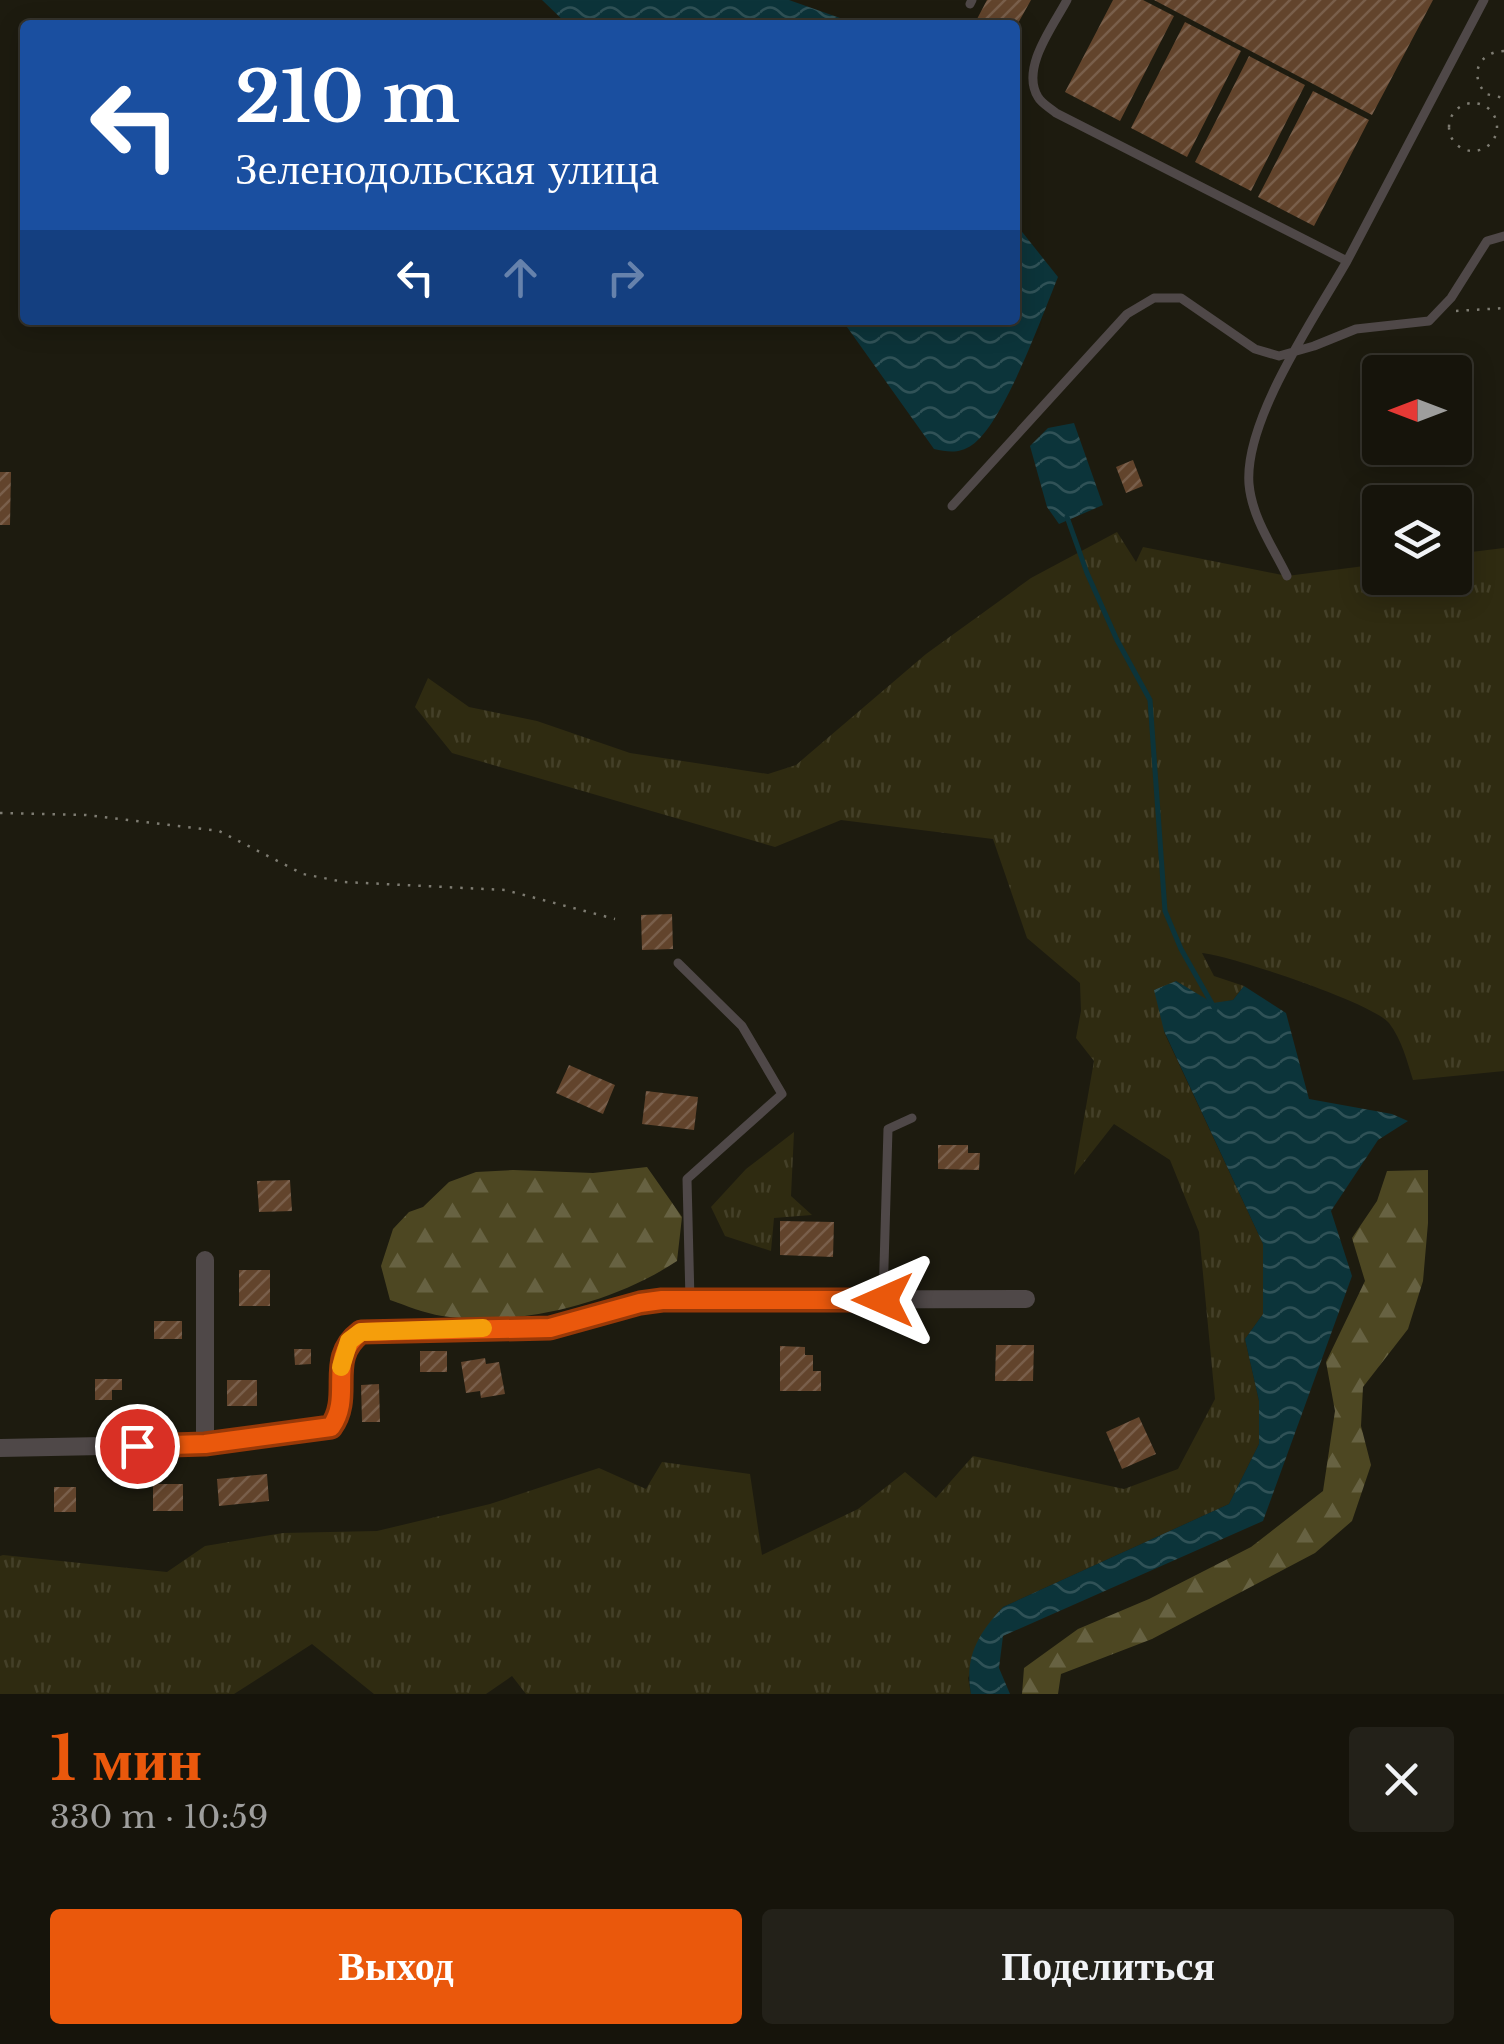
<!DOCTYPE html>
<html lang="ru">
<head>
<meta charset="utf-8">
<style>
	body { margin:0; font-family:"Libre Baskerville",serif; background:#232119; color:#f1f3f6; height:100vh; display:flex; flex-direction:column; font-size:38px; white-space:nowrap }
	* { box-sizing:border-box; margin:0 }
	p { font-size:32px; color:#9e9e9d }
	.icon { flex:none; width:55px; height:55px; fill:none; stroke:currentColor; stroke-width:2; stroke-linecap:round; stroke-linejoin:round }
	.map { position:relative; height:1694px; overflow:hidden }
	.drawer { display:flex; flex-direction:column; background:#16140b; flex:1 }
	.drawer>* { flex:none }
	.hud { position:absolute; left:20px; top:20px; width:1000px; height:305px; border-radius:10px; box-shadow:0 5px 25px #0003,0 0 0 2px #35332c; background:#1a4fa0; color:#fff; overflow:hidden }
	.needle { width:65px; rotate:270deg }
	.fabs { position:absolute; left:1362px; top:355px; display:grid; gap:20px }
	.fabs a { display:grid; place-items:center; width:110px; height:110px; border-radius:10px; background:#16140b; box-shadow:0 5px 25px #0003,0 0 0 2px #35332c; font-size:50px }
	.pin { position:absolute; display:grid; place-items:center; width:85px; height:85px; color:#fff; margin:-42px; border:5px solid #fff; border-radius:50%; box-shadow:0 2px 10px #0007 }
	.me { position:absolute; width:110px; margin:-55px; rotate:270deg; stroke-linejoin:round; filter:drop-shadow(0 0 8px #0008) }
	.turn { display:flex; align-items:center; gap:35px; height:210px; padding:0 50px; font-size:45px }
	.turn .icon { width:130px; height:130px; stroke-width:2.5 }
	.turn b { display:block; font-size:70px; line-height:85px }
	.lanes { display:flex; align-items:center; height:95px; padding:0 50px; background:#0003; justify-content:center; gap:50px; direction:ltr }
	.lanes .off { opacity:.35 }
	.round { display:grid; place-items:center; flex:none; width:105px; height:105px; border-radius:10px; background:#232119 }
	.head { display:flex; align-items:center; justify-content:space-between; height:170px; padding:0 50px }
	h1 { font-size:60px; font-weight:700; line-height:75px; color:#ea580c }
	.primary-button { display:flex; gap:20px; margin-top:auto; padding:20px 50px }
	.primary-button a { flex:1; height:115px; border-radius:10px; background:#ea580c; color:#fff; font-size:40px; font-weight:700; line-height:115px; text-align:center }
	.primary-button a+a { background:#232119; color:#f1f3f6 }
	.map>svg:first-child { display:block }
</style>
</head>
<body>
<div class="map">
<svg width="1504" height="1694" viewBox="0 0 1504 1694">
	<defs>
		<pattern id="grass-tufts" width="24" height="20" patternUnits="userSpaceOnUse" patternTransform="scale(2.5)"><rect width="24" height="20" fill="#2f2b11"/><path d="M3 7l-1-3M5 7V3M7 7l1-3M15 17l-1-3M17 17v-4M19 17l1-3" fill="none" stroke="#444028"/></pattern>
		<pattern id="forest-firs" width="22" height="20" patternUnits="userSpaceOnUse" patternTransform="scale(2.5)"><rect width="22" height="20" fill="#4d4722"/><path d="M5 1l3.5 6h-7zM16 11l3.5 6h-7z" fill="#676242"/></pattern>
		<pattern id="water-waves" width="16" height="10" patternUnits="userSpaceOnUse" patternTransform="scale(2.5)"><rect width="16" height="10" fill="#0c343a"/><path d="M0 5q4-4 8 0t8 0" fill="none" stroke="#305257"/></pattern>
		<pattern id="building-hatch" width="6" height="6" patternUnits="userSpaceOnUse" patternTransform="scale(2.5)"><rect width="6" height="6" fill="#62442c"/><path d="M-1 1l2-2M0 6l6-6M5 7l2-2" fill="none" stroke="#795f4b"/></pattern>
	</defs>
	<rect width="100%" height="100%" fill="#1d1b0f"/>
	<path fill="url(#grass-tufts)" d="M1117,532L1136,562L1143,547L1287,576L1380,564V578H1455V554L1504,548V1071L1413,1080C1407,1061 1402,1040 1389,1023C1373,1003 1232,956 1202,953L1214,976L1244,986L1233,1000L1213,1004L1176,981L1164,1032L1263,1244V1314L1245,1339L1259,1401V1444L1229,1504L1003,1607L968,1678L971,1694H526L512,1676L486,1694H374L312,1644L234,1694H0V1556L3,1555L167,1572L205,1546L283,1533L377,1531L490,1504L599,1468L646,1489L662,1462L750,1474L762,1555L858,1509L905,1472L936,1498L973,1456L1124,1489L1178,1469L1215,1399L1199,1232L1170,1160L1114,1124L1074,1175L1094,1061L1076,1038L1081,1011L1080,983L1027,938L993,839L841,820L775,847L452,753L415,707L428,678L469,707L537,721L630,753L768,774L796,765L926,654L1031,578Z
		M794,1132L791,1196L812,1215L774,1218L771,1251L725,1236L711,1207L746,1169Z"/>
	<path fill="url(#forest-firs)" d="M647,1167L682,1217L677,1261C614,1303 517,1328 442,1316C424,1313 407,1306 390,1300L381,1266L393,1229L409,1212L423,1207L449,1182L476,1172L513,1170L593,1173Z
		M1428,1170V1223L1423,1281L1408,1329L1363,1387L1361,1426L1371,1465L1352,1521L1315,1553L1152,1639L1061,1674L1058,1694H1022L1024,1668L1078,1629L1149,1599L1251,1547L1323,1491L1335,1411L1326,1362L1365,1281L1352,1238L1377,1201L1387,1171Z"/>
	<path fill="url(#water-waves)" d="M542,0H789L840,18L849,25H568Z
		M1015,223L1058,277C1042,316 1004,423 972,445C959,454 948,452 934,449L842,320H1015Z
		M1074,423L1103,505L1059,524L1047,507L1030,446L1048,428Z
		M1176,981L1213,1003L1233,1000L1244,986L1286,1013L1309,1099L1392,1114L1408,1121L1378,1140L1331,1211L1352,1276L1263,1521L1003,1636L999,1668L1010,1694H971C964,1656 979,1633 1003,1607L1229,1504L1259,1444V1401L1245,1339L1263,1314V1244L1164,1031L1154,990Z"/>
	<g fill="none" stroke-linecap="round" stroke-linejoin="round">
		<path stroke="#0c343a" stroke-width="5" d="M1067,517L1087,573L1117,640L1150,700L1165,911L1181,949L1215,1009"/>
	</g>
	<path fill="url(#building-hatch)" d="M987,0H1031L1017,25H989L977,19Z
		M1113,0H1143L1174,16L1120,121L1065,92Z
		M1154,0H1433L1372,115Z
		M1185,22L1241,51L1187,157L1131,128Z
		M1249,56L1305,85L1251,191L1195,162Z
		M1313,91L1369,120L1314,226L1258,197Z
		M1133,460L1143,486L1126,493L1116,467Z
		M0,472H11L10,525H0Z
		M672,914L673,949L642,950L641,915Z
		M569,1065L615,1085L603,1114L556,1093Z
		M646,1091L698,1097L694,1130L642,1124Z
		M938,1145H968V1153H980L979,1170L938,1169Z
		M290,1180L292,1211L259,1212L257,1181Z
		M780,1221L834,1222L833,1257L780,1255Z
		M239,1270H270V1306H239Z
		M154,1321H182V1339H154Z
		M996,1345H1034L1033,1381H995Z
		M780,1346L805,1347V1355H813V1371H821V1391H780Z
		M294,1349H311V1364L295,1365Z
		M420,1351H447V1372H420Z
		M485,1358L486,1364L499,1362L505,1394L481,1398L480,1391L466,1393L461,1362Z
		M95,1379H122V1390H112V1400H95Z
		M227,1380H257V1406H227Z
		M379,1384L380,1422H362L361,1385Z
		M1139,1417L1156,1454L1122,1469L1106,1432Z
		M267,1474L269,1501L219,1506L217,1479Z
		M153,1484H183V1511H153Z
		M54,1487H76V1512H54Z"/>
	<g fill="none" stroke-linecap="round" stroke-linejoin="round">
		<path stroke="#7e7c72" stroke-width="2.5" stroke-dasharray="2.5 8" stroke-linecap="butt" d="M1504,51C1478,52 1469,75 1486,94L1504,98
			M1449 127a24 24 0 1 1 48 0a24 24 0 1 1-48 0Z
			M1456,311L1504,308
			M0,813L86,815L219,831L303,874L344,882L505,890L615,919"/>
		<path stroke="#4f4848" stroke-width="9" d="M1067,0C1054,25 1020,68 1038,97C1041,103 1050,108 1056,113L1347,261L1484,0
			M970,4L972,0
			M952,506L1127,314L1154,298H1181L1255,349L1279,356L1314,346L1356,329L1429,321L1451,298L1487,241L1504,236
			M1287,576C1273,547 1252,518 1249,484C1244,420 1315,317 1347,261
			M678,963L742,1026L782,1094L687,1179L690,1300
			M883,1300L888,1129L912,1118"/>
		<path stroke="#4f4848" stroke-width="18" d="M205,1260V1444
			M0,1448L205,1444L331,1427C356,1393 318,1339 377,1329L550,1328L640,1303L662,1300L1026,1299"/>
	</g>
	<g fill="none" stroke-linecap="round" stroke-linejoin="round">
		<defs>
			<path id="route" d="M137,1446L205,1444L331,1427C354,1395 325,1359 361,1332L550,1328L640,1303L662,1300H883"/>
		</defs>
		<use href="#route" stroke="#983908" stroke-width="25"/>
		<use href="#route" stroke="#ea580c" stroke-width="18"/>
		<path stroke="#f59e0b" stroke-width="18" d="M341,1367L349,1341L361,1332L483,1328"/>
	</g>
</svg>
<div class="fabs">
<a><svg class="needle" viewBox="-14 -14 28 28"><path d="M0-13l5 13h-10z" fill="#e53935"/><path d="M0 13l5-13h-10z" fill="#9e9e9d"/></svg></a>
<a><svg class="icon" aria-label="layers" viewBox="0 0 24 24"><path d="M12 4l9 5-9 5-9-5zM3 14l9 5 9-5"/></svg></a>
</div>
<div class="pin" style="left:137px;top:1446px;background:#d93025"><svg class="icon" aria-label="arrive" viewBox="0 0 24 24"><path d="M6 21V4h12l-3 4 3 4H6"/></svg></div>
<svg class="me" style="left:883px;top:1300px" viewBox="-20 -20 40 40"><path d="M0-17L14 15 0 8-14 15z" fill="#ea580c" stroke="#fff" stroke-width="4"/></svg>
<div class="hud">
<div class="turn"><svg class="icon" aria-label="left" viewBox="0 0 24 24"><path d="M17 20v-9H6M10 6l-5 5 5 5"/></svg><div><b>210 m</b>Зеленодольская улица</div></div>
<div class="lanes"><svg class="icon" aria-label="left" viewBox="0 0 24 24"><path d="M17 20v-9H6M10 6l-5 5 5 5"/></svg><svg class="icon off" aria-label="ahead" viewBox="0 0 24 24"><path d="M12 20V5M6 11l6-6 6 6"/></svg><svg class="icon off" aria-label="right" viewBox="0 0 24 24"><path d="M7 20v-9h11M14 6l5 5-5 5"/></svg></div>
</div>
</div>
<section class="drawer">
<div class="head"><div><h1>1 мин</h1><p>330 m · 10:59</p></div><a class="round"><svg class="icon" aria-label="close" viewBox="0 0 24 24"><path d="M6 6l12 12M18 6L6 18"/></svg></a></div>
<div class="primary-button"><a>Выход</a><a>Поделиться</a></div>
</section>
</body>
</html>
